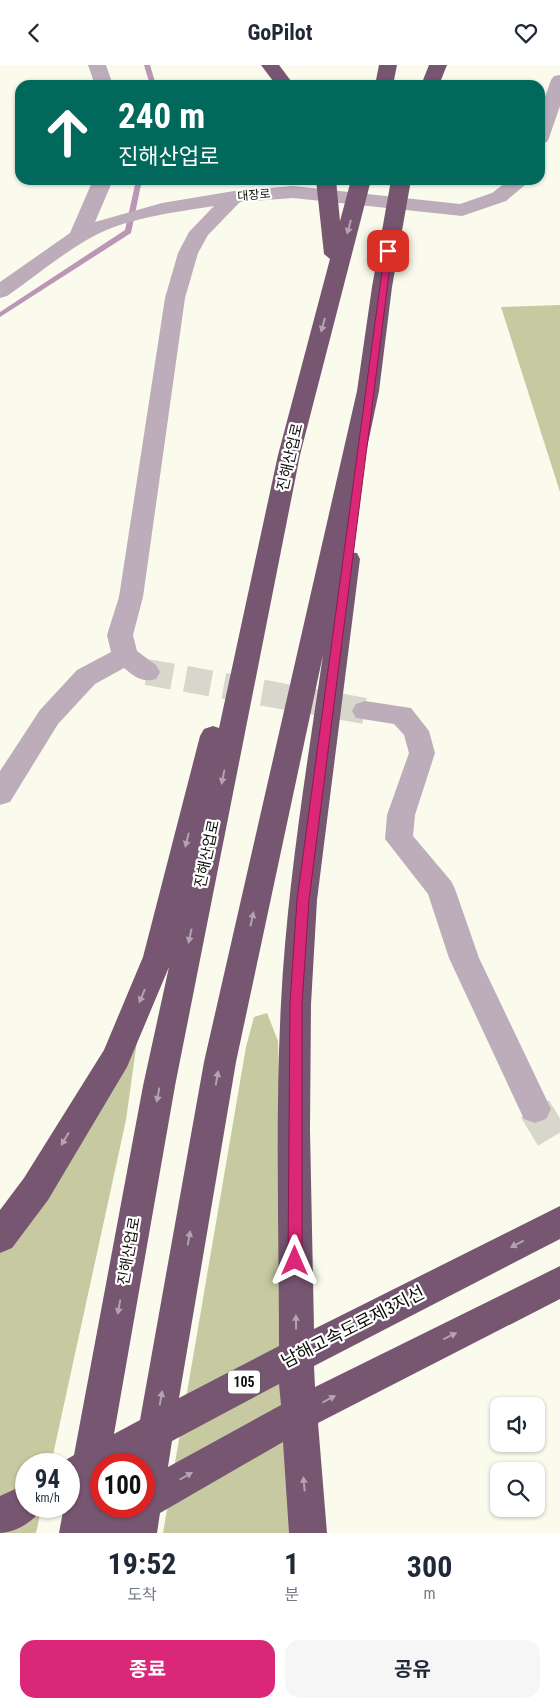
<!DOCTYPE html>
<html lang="ko">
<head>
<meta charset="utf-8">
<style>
	body { margin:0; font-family:"Roboto Condensed","Noto Sans KR",sans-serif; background:#f6f6f7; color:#1f2937; height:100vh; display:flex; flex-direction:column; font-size:19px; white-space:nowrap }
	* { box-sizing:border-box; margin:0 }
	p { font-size:16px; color:#747a83 }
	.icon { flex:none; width:28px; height:28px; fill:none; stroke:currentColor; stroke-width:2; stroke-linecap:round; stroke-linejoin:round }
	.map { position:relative; height:1468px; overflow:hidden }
	.details { display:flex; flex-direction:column; background:#fff; flex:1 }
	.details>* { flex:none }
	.hud { position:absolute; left:15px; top:15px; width:530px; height:105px; border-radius:15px; box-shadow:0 1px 4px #0004; background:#00695c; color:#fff; overflow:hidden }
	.controls { position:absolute; left:490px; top:1332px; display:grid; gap:10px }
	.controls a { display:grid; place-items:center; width:55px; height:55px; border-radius:10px; background:#fff; box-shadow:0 1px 4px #0004; font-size:25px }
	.speed { position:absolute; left:15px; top:1388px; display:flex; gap:10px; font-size:25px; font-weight:700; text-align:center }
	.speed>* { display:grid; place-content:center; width:65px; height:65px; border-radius:50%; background:#fff; box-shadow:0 1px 4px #0004; line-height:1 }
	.speed small { font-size:12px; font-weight:400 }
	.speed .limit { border:8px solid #d22; background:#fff; color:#111 }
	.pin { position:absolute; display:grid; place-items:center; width:42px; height:42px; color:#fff; margin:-21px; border-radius:10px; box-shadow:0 2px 8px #0006 }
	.me { position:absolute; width:55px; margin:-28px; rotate:0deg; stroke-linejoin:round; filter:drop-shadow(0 0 4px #0008) }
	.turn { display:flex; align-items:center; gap:18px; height:105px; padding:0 20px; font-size:22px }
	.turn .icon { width:65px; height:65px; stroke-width:2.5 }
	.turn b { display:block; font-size:35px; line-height:42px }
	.eta { display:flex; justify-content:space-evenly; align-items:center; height:85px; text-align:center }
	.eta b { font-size:30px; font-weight:700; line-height:35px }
	.primary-button { display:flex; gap:10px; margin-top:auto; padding:10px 20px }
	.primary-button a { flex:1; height:58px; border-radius:15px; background:#db2777; color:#fff; font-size:20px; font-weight:700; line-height:58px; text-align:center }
	.primary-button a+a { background:#f6f6f7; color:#1f2937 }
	header { display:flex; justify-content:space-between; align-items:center; height:65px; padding:0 20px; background:#fff; font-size:22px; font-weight:700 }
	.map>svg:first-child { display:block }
</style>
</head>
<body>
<header><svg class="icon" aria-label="back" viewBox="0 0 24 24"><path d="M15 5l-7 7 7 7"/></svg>GoPilot<svg class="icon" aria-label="heart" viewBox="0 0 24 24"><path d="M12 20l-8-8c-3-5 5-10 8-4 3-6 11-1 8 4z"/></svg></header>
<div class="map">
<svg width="560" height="1468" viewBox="0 0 560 1468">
	<rect width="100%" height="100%" fill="#fafbed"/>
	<path fill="#c7c9a1" d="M560,240V427L501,242Z
		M267,948L278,976L291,1432L295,1468H163L246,982L254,952Z
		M137,976L126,1055L51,1399H26V1441H42L36,1468H0V1163Z"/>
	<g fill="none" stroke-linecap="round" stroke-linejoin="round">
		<path fill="#bb97b5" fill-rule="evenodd" d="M144,0H150L156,20H150Z
			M136,115H142L131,168L0,252V247L125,165Z"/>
		<path stroke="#d7d7cb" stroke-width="26" stroke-dasharray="26 13" stroke-linecap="butt" d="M147,607L365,646"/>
		<path stroke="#d7d7cb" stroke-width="33" stroke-dasharray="33 16" stroke-linecap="butt" d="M535,1044L560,1085"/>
		<path fill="#bdadba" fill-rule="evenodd" d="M88,0H106L113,20H95Z
			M560,10V41L549,73L547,77L540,79V46L551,15L554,11Z
			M93,115H113L95,157L162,138L234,126L293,121L460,139L492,128L509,115H531L506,136L462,151L293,133L240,137L208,170L198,188L185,233L143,532L133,570L137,586L156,600L160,607L156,614C142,618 135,612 124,603L95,619L58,659L10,737L0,740V706L40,645L77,605L111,587L107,570L119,532L165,233L178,188L189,167L214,141C172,148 122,153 85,176C58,192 33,213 7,231L0,233V217L70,168Z
			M365,636L411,643L429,666L435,688L415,750L413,771L451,816L455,824L479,893L551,1044L546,1054L535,1058L524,1054L449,893L428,829L385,774L387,750L409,688L404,670L394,659L356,653L352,646L356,639Z"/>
		<path fill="#775672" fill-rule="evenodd" d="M261,0H279L294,20H276Z
			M379,0H397L393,20H375Z
			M429,0H447L439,20H421Z
			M316,115H336L340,156L351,115H371L300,390L175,1021L114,1369L140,1355L204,997L357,326L372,222L391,115H411L392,222L379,326L345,487L357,488L360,494L317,835L311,939L310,1065L314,1264L560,1141V1174L314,1301L315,1322L560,1201V1234L318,1358L327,1468H289L283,1377L160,1448L157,1468H59L64,1441H69V1399H59L74,1390L143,1021L169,902L127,1002L48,1135L12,1183L0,1188V1145L24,1113L104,985L143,892L200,671L204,664L213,661L219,663L278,390L330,194L324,189ZM323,590C306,706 287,822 281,938C275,1052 279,1167 279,1281L179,1333L236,997ZM279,1319L281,1340L168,1402L172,1376ZM132,1398L144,1399V1441H101V1399Z
			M26,1419V1441H43C37,1455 15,1468 0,1468V1431Z"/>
	</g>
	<defs><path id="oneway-solid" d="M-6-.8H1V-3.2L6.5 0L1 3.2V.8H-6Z" transform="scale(1.25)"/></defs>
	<g fill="#b4a2b1">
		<use href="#oneway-solid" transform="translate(349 162) rotate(105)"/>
		<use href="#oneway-solid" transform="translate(323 260) rotate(105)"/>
		<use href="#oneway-solid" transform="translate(223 712) rotate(102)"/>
		<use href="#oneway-solid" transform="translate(187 775) rotate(104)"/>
		<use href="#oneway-solid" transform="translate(252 854) rotate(-78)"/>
		<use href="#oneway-solid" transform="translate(190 871) rotate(102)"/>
		<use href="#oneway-solid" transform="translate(142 931) rotate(113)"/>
		<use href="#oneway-solid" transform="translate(217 1013) rotate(-80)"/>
		<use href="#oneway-solid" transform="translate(158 1030) rotate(100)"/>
		<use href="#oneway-solid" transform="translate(65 1074) rotate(121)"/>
		<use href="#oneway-solid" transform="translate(189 1173) rotate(-80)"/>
		<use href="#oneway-solid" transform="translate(517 1179) rotate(153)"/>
		<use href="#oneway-solid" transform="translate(119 1242) rotate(100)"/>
		<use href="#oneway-solid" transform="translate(296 1257) rotate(-91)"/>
		<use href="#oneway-solid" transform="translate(450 1271) rotate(-26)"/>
		<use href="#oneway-solid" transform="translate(161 1333) rotate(-80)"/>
		<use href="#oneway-solid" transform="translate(329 1334) rotate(-28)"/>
		<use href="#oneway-solid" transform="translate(186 1411) rotate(-30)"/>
		<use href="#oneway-solid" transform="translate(304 1419) rotate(-95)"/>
	</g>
	<path fill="#db2777" stroke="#8e194d" d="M385,184L392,186L309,835L302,939V1196L300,1201L295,1203L290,1201L288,1196L290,939L297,835Z"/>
	<g text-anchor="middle" stroke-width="4.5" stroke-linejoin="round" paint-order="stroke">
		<g font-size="12" fill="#0e0e0a" stroke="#fff">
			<text transform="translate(254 130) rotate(-5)" y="4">대장로</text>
		</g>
		<rect fill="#fff" stroke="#565654" stroke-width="1" x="228" y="1305.5" width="32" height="23" rx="4"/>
		<g font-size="14" font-weight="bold" fill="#0e0e0a">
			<text x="244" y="1322">105</text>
		</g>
		<g font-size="15" fill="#0e0e0a" stroke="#fff">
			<text transform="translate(290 392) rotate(-77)" y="5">진해산업로</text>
			<text transform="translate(207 789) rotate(-78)" y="5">진해산업로</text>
			<text transform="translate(129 1186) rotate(-80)" y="5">진해산업로</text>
		</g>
		<g font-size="18" fill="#0e0e0a" stroke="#fff">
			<text transform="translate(353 1262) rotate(-27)" y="6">남해고속도로제3지선</text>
		</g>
	</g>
</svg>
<div class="controls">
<a><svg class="icon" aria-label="sound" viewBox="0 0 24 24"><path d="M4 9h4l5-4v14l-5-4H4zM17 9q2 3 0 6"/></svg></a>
<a><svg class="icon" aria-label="search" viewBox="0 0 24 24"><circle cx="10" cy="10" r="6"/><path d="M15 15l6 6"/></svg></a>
</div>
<div class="speed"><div>94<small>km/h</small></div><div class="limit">100</div></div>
<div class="pin" style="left:388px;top:186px;background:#d93025"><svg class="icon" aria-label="arrive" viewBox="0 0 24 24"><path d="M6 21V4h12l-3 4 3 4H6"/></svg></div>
<svg class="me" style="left:295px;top:1196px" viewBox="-20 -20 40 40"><path d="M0-17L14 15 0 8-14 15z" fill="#db2777" stroke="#fff" stroke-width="4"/></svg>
<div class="hud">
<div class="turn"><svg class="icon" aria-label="ahead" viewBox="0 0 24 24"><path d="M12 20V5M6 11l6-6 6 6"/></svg><div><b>240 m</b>진해산업로</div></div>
</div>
</div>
<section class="details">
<div class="eta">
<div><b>19:52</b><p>도착</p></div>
<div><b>1</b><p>분</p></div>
<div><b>300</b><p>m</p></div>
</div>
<div class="primary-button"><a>종료</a><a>공유</a></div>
</section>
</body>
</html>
